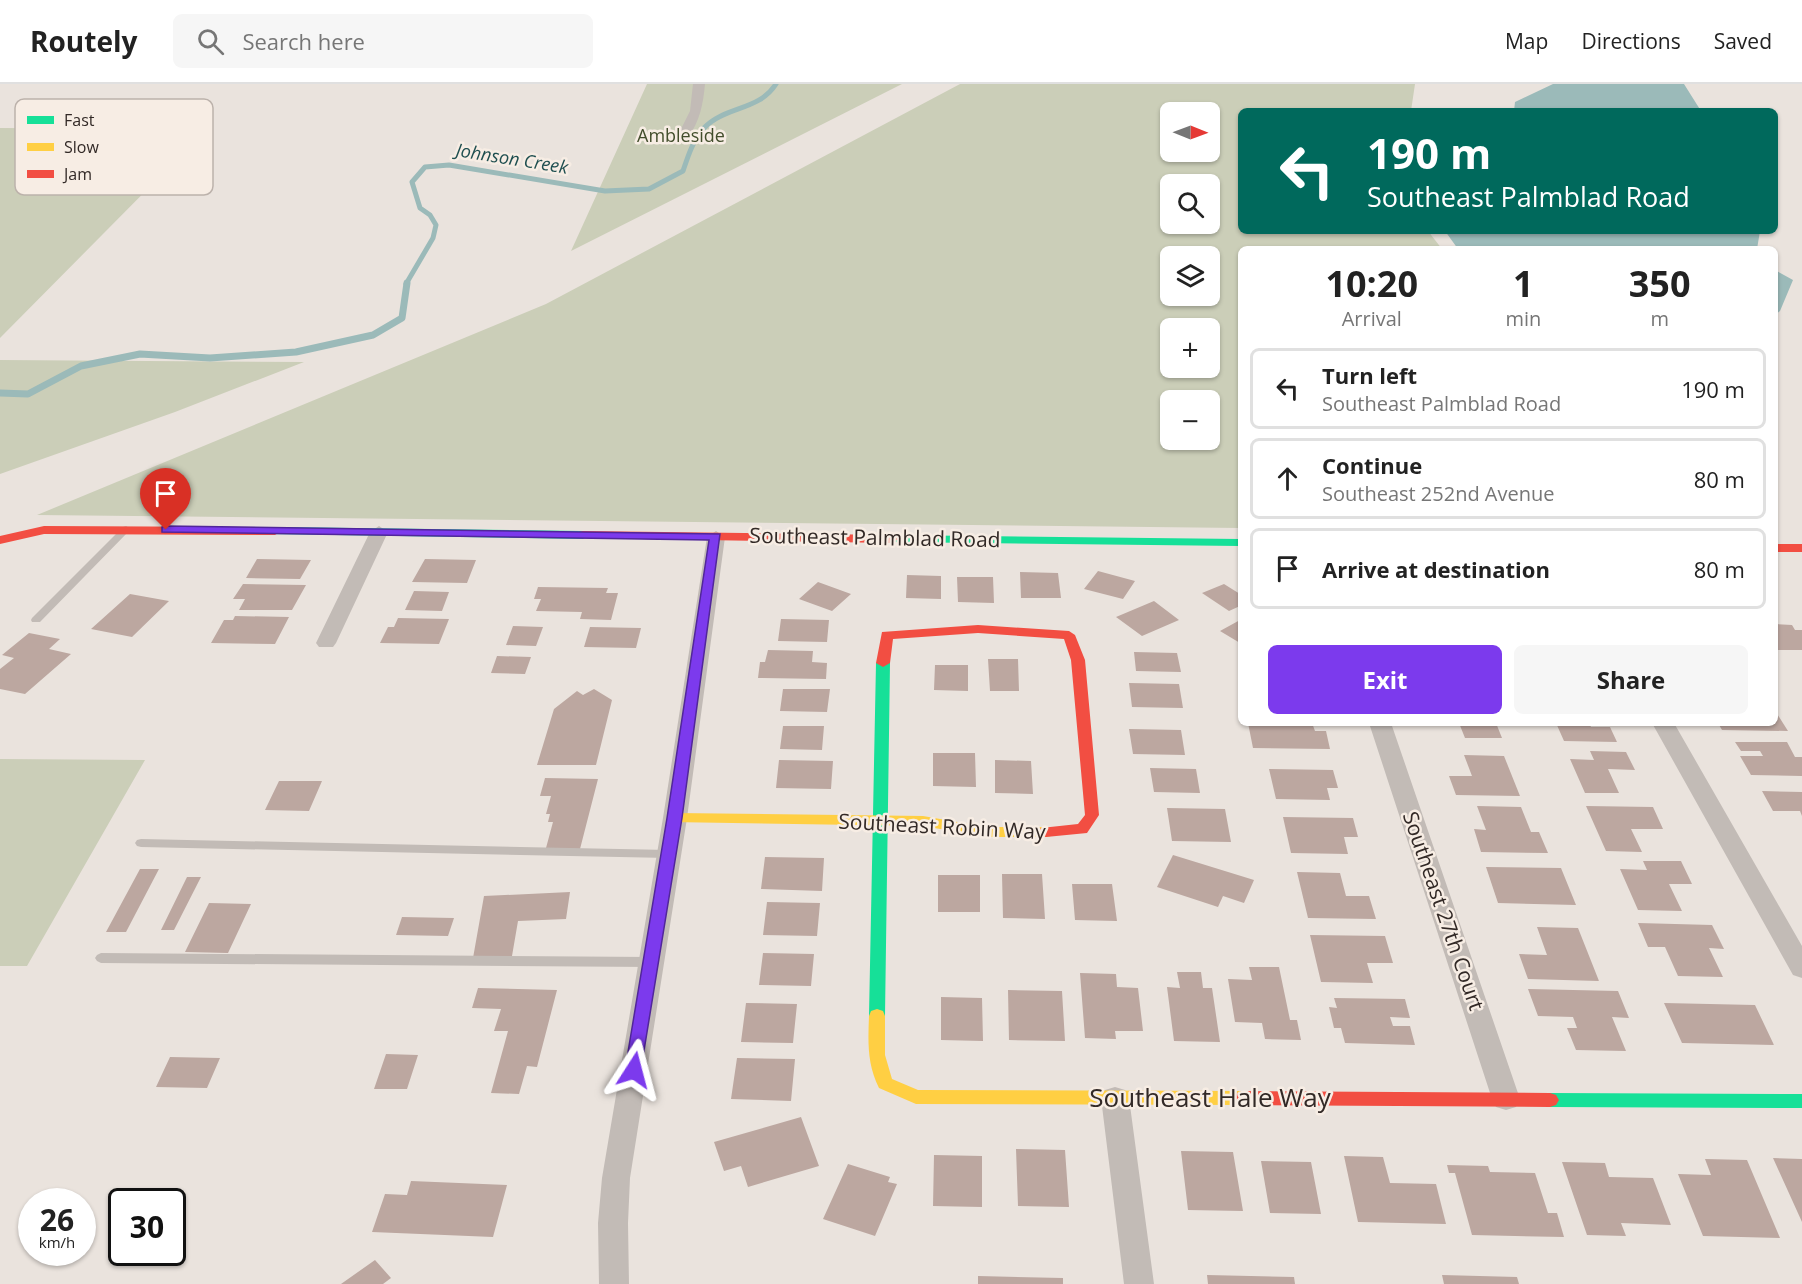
<!DOCTYPE html>
<html lang="en">
<head>
<meta charset="utf-8">
<style>
	body { margin:0; font-family:"Open Sans",sans-serif; background:#f6f6f6; color:#222; height:100vh; display:flex; flex-direction:column; font-size:22px; white-space:nowrap }
	* { box-sizing:border-box; margin:0 }
	p { font-size:20px; color:#767676 }
	.icon { flex:none; width:33px; height:33px; fill:none; stroke:currentColor; stroke-width:2; stroke-linecap:round; stroke-linejoin:round }
	.map { position:relative; flex:1; overflow:hidden }
	.panel { position:absolute; left:1238px; top:162px; width:540px; height:480px; display:flex; flex-direction:column; background:#fff; border-radius:9px; box-shadow:0 2px 4px #0004 }
	.panel>* { flex:none }
	.hud { position:absolute; left:1238px; top:24px; width:540px; height:126px; border-radius:9px; box-shadow:0 2px 4px #0004; background:#00695c; color:#fff; overflow:hidden }
	.needle { width:39px; rotate:91deg }
	.tools { position:absolute; left:1160px; top:18px; display:grid; gap:12px }
	.tools a { display:grid; place-items:center; width:60px; height:60px; border-radius:9px; background:#fff; box-shadow:0 2px 4px #0004; font-size:30px }
	.speed { position:absolute; left:18px; top:1104px; display:flex; gap:12px; font-size:30px; font-weight:700; text-align:center }
	.speed>* { display:grid; place-content:center; width:78px; height:78px; border-radius:50%; background:#fff; box-shadow:0 2px 4px #0004; line-height:1 }
	.speed small { font-size:15px; font-weight:400 }
	.speed .limit { border:3px solid #111; border-radius:9px; background:#fff; color:#111 }
	.pin { position:absolute; display:grid; place-items:center; width:51px; height:51px; color:#fff; margin:-62px -26px; border-radius:50% 50% 50% 0; rotate:-45deg; box-shadow:0 0 6px #0007 }
	.pin .icon { rotate:45deg }
	.me { position:absolute; width:66px; margin:-33px; rotate:9deg; stroke-linejoin:round; filter:drop-shadow(0 0 4px #0008) }
	.turn { display:flex; align-items:center; gap:21px; height:126px; padding:0 30px; font-size:27px }
	.turn .icon { width:78px; height:78px; stroke-width:2.5 }
	.turn b { display:block; font-size:42px; line-height:51px }
	.eta { display:flex; justify-content:space-evenly; align-items:center; height:102px; text-align:center }
	.eta b { font-size:36px; font-weight:700; line-height:42px }
	.cta { display:flex; gap:12px; margin-top:auto; padding:12px 30px }
	.cta a { flex:1; height:69px; border-radius:9px; background:#7c3aed; color:#fff; font-size:24px; font-weight:700; line-height:69px; text-align:center }
	.cta a+a { background:#f6f6f6; color:#222 }
	ul { padding:0; list-style:none }
	li { display:flex; align-items:center; gap:18px; height:81px; margin:0 12px 9px; padding:0 18px; border:3px solid #e0e0e0; border-radius:9px }
	li div { flex:1 }
	li b { display:block; font-size:22px }
	li em { font-style:normal }
	header { display:flex; align-items:center; gap:36px; box-sizing:border-box; height:84px; padding:0 30px; background:#fff; border-bottom:2px solid #e0e0e0 }
	header strong { font-size:28px }
	nav { display:flex; gap:33px; margin-inline-start:auto; font-size:21px }
	.search { width:420px; height:54px; background:#f6f6f6; display:flex; align-items:center; gap:15px; box-sizing:border-box; padding:0 21px; border-radius:9px; color:#767676; font-size:22px }
	.map>svg:first-child { display:block }
</style>
</head>
<body>
<header>
<strong>Routely</strong>
<div class="search"><svg class="icon" aria-label="search" viewBox="0 0 24 24"><circle cx="10" cy="10" r="6"/><path d="M15 15l6 6"/></svg>Search here</div>
<nav><a>Map</a><a>Directions</a><a>Saved</a></nav>
</header>
<div class="map">
<svg width="1802" height="1200" viewBox="0 0 1802 1200">
	<rect width="100%" height="100%" fill="#eae3dd"/>
	<path fill="#cbceb8" fill-rule="evenodd" d="M647,0H902L571,167Z
		M960,0H1415L1411,27H1240V147H1428L1442,165H1240V444L37,431L546,220ZM1170,28H1209V68H1170ZM1170,100H1209V140H1170ZM1170,172H1209V212H1170ZM1170,244H1209V284H1170ZM1170,316H1209V356H1170Z
		M0,44L207,45L0,254Z
		M0,276L304,278L175,328L0,390Z
		M0,675L145,676L27,882H0Z"/>
	<path fill="#9bbab9" d="M1553,0H1684L1701,27H1514L1515,18Z
		M1445,147H1760L1757,165H1458Z
		M1775,186L1793,196L1780,227L1775,231Z"/>
	<g fill="none" stroke-linecap="round" stroke-linejoin="round">
		<path stroke="#9bbab9" stroke-width="5" d="M406,200L433,154L436,141L430,131L420,124L412,98L425,83L449,81L605,107L649,105L683,87C688,72 693,56 704,44C725,22 759,27 776,0"/>
		<path stroke="#9bbab9" stroke-width="7" d="M0,309L28,310L81,282L140,270L210,274L296,268L373,251L402,234L407,199"/>
	</g>
	<path fill="#bca7a0" d="M257,475L311,476L300,495L246,494Z
		M425,475L476,476L467,499L412,498Z
		M1098,487L1135,497L1123,515L1084,505Z
		M1020,488L1058,489L1061,514H1021Z
		M907,491L941,492V515L906,514Z
		M957,493H993L994,519L958,518Z
		M818,498L851,510L832,527L799,515Z
		M243,500L306,501L292,526H239L245,515H233Z
		M1224,500L1240,510V522L1229,527L1202,509Z
		M538,503L608,504L606,509H618L611,536L580,535L582,528L536,527L541,515H534Z
		M414,507L449,508L442,527L405,526Z
		M130,510L169,517L132,553L91,545Z
		M1154,517L1179,536L1142,552L1116,533Z
		M235,532L289,533L275,560L211,559L224,536H233Z
		M398,534L449,535L439,560L380,559L388,543H394Z
		M781,535L829,536L827,558L778,557Z
		M1240,536V559L1220,547Z
		M1774,540L1792,541L1795,546H1802V566H1774Z
		M513,542L543,543L536,562L506,561Z
		M590,543L641,544L636,564L584,563Z
		M29,549L60,555L49,565L71,570L25,610L0,605V585L14,574L2,571Z
		M768,566L813,567L812,578L827,579L826,595L758,594L760,578H765Z
		M1134,568L1177,569L1181,588L1136,587Z
		M497,572L531,573L525,590L491,589Z
		M988,575H1018L1019,607H990Z
		M935,581H968V607L934,606Z
		M1129,599L1179,600L1183,624L1132,623Z
		M594,605L612,616L596,681H537L554,625L577,607L583,611Z
		M783,605H830L827,628L780,627Z
		M1774,625L1788,647L1722,646L1718,639H1774Z
		M1248,639H1312L1315,647H1326L1330,665L1253,664Z
		M1459,639H1496L1502,654H1465Z
		M1556,639H1589L1591,643H1610L1617,658L1564,657Z
		M783,642H824L822,666L780,665Z
		M1129,645L1181,646L1185,671L1133,670Z
		M1735,658H1787L1795,673H1802V692L1751,691L1740,672H1763L1760,667H1741Z
		M1590,667L1626,668L1635,686L1608,685L1619,709H1585L1570,675L1594,676Z
		M933,669H975L976,703L933,702Z
		M1464,671L1504,672L1520,712L1456,711L1449,692H1472Z
		M779,676L833,677L831,705L776,704Z
		M995,676L1031,677L1033,710L995,709Z
		M1150,684L1196,685L1200,709L1154,708Z
		M1269,685L1333,686L1338,704H1327L1330,716L1276,715Z
		M545,694L598,695L580,765L546,764L553,738H548L550,730H546L551,712H540Z
		M279,697H322L309,727L265,726Z
		M1762,707L1802,708V732L1800,727H1773Z
		M1477,722L1521,723L1531,748H1539L1548,769L1481,768L1474,745L1486,746Z
		M1586,722L1653,723L1663,745H1631L1642,768L1606,767Z
		M1167,724L1225,725L1231,758L1172,757Z
		M1283,733L1353,734L1358,753H1344L1348,770L1291,769Z
		M1173,771L1254,796L1244,819L1223,812L1218,823L1157,803Z
		M765,773L824,774L822,807L761,805Z
		M1643,777H1681L1692,800H1669L1682,827L1638,826L1620,785L1647,786Z
		M1486,783L1561,784L1576,821L1498,819Z
		M140,785H159L126,848H106Z
		M1297,788L1340,789L1346,812H1369L1376,835L1308,834Z
		M1002,790H1042L1045,835L1003,834Z
		M938,791H980V828H938Z
		M187,793H201L174,846H161Z
		M1072,800H1112L1117,837L1075,836Z
		M570,808L566,835L518,837L512,872L473,874L484,812Z
		M767,818L820,819L817,852L763,851Z
		M209,819L251,820L228,869L185,868Z
		M402,833L454,834L448,852L396,851Z
		M1638,839L1712,841L1724,865L1709,864L1723,893L1678,892L1665,863H1648Z
		M1537,843L1578,844L1599,897L1528,895L1519,870L1547,871Z
		M1310,851L1385,852L1393,879H1367L1373,899L1321,898Z
		M763,869L814,870L811,902L759,901Z
		M1249,883H1279L1290,936H1297L1301,956L1265,955L1262,939L1235,938L1228,895L1252,896Z
		M1177,888H1201L1203,904H1212L1220,958L1174,957L1167,903L1180,904Z
		M1080,889L1116,890L1117,903L1138,904L1143,947H1115L1116,955L1085,954Z
		M478,904L557,906L537,983L527,982L519,1010L491,1009L508,947H494L501,925L472,924Z
		M1528,905L1618,907L1629,934L1612,933L1626,967L1576,966L1567,944H1577L1573,933L1538,932Z
		M1008,906L1062,907L1065,957L1009,956Z
		M941,913L982,914L983,957L941,956Z
		M1334,914L1405,915L1410,934L1390,933L1393,942H1410L1415,961L1345,959L1341,944H1334L1329,923L1337,924Z
		M746,919L797,920L793,959L741,958Z
		M1664,919L1755,921L1774,961L1682,959Z
		M386,970L418,971L407,1005H374Z
		M170,973L220,974L207,1004L156,1003Z
		M737,974L795,975L791,1017L731,1015Z
		M801,1033L819,1082L748,1103L741,1082L724,1087L714,1058Z
		M1016,1065L1065,1066L1069,1123L1018,1122Z
		M1181,1067L1233,1068L1243,1127L1188,1126Z
		M934,1071L982,1072V1123L933,1122Z
		M1344,1072L1383,1073L1390,1099L1436,1100L1446,1140L1358,1138Z
		M1773,1074L1802,1075V1138Z
		M1705,1075L1747,1076L1780,1154L1703,1152L1678,1090L1711,1091Z
		M1261,1077L1311,1078L1321,1130L1270,1129Z
		M1562,1078L1605,1079L1609,1093L1653,1094L1671,1141L1621,1139L1626,1152L1587,1151Z
		M848,1080L890,1093L888,1098L897,1100L875,1152L823,1135Z
		M1447,1081L1488,1082L1490,1088L1535,1089L1548,1129H1557L1564,1153L1472,1151L1455,1089H1449Z
		M411,1097L507,1101L493,1153L372,1148L385,1110L407,1111Z
		M375,1176L391,1194L383,1200H341Z
		M1207,1191L1294,1193L1295,1200H1208Z
		M1442,1191L1517,1193L1519,1200H1444Z
		M978,1192L1063,1194V1200H978Z"/>
	<g fill="none" stroke-linecap="round" stroke-linejoin="round">
		<path fill="#c2bbb6" fill-rule="evenodd" d="M126,442L131,445L129,447L40,538H32L31,536L32,534L123,443Z
			M141,755L669,766L673,767L675,770L673,773L669,774L141,763L137,762L135,759L137,756Z
			M101,869L651,873L655,875L657,878L655,881L651,883L101,879L97,877L95,874L97,871Z"/>
		<path fill="#c2bbb6" fill-rule="evenodd" d="M693,0H705C703,21 700,36 688,54L684,55L678,51L690,27Z
			M379,442L388,448L336,559L333,563H319L316,559L370,448Z
			M716,447L725,453L687,734L630,1094L628,1139L629,1200H599L598,1139L602,1094L663,734L707,453Z
			M1369,639H1391L1520,1015L1516,1023L1506,1026L1496,1023L1492,1015Z
			M1652,639H1674L1802,862V894L1793,891Z
			M1115,1003L1125,1006L1129,1014L1154,1200H1124L1101,1014L1105,1006Z"/>
		<path fill="#16e098" fill-rule="evenodd" d="M275,443L583,447L589,451L583,455L271,450L269,447L271,444Z
			M892,451L1240,455V462L888,458L886,455L888,452Z
			M883,575L890,579L885,932L883,937L877,939L871,937L869,932L876,579Z
			M1550,1009L1802,1010V1024L1550,1023L1544,1021L1541,1016L1544,1011Z"/>
		<path fill="#ffcf43" fill-rule="evenodd" d="M675,729L923,732L986,743H1046L1051,744L1054,748L1051,752L1046,753H986L923,742L670,738L668,734L670,730Z
			M877,925L883,927L885,932V971L892,995L918,1006L1243,1007L1249,1009L1252,1014L1249,1019L1243,1021L916,1020L879,1004C867,980 868,958 869,932L871,927Z"/>
		<path fill="#f24e42" fill-rule="evenodd" d="M44,442L275,443L281,447L275,451L44,450L0,460V452Z
			M583,447L892,451L898,455L892,459L579,454L577,451L579,448Z
			M1774,460H1802V468H1774Z
			M978,541L1069,547L1075,551L1085,576L1099,731L1087,749L1046,753L1041,752L1038,748L1041,744L1078,740L1085,731L1071,576L1064,555L978,549L893,555L890,579L883,583L876,579L882,548Z
			M1243,1007L1550,1009L1556,1011L1559,1016L1556,1021L1550,1023L1243,1021L1237,1019L1234,1014L1237,1009Z"/>
	</g>
	<path fill="#7c3aed" stroke="#51269a" stroke-width="1.5" d="M166,442L720,450L682,734L640,991H628L625,986L667,734L709,456L162,448V443Z"/>
	<g text-anchor="middle" stroke-width="5" stroke-linejoin="round" paint-order="stroke">
		<g font-size="18" fill="#434e2c" stroke="#f7ede4">
			<text x="681" y="58">Ambleside</text>
		</g>
		<g font-size="18" font-style="italic" fill="#1f4f50" stroke="#f7ede4">
			<text transform="translate(512 75) rotate(9)" y="6">Johnson Creek</text>
		</g>
		<g font-size="21" fill="#322926" stroke="#f7ede4">
			<text transform="translate(875 454) rotate(1)" y="7">Southeast Palmblad Road</text>
			<text transform="translate(942 743) rotate(3)" y="7">Southeast Robin Way</text>
			<text transform="translate(1443 827) rotate(71)" y="7">Southeast 27th Court</text>
		</g>
		<g font-size="26" fill="#322926" stroke="#f7ede4">
			<text x="1210" y="1023">Southeast Hale Way</text>
		</g>
	</g>
	<rect x="15" y="15" width="198" height="96" rx="9" fill="#f7ede4" stroke="#bcb2ab" stroke-width="1.5"/>
	<rect x="27" y="32" width="27" height="8" fill="#16e098"/>
	<rect x="27" y="59" width="27" height="8" fill="#ffcf43"/>
	<rect x="27" y="86" width="27" height="8" fill="#f24e42"/>
	<g font-size="16" fill="#322926">
		<text x="64" y="42">Fast</text>
		<text x="64" y="69">Slow</text>
		<text x="64" y="96">Jam</text>
	</g>
</svg>
<div class="tools">
<a><svg class="needle" viewBox="-14 -14 28 28"><path d="M0-13l5 13h-10z" fill="#e53935"/><path d="M0 13l5-13h-10z" fill="#767676"/></svg></a>
<a><svg class="icon" aria-label="search" viewBox="0 0 24 24"><circle cx="10" cy="10" r="6"/><path d="M15 15l6 6"/></svg></a>
<a><svg class="icon" aria-label="layers" viewBox="0 0 24 24"><path d="M12 4l9 5-9 5-9-5zM3 14l9 5 9-5"/></svg></a>
<a>+</a>
<a>−</a>
</div>
<div class="speed"><div>26<small>km/h</small></div><div class="limit">30</div></div>
<div class="pin" style="left:166px;top:446px;background:#d93025"><svg class="icon" aria-label="arrive" viewBox="0 0 24 24"><path d="M6 21V4h12l-3 4 3 4H6"/></svg></div>
<svg class="me" style="left:634px;top:986px" viewBox="-20 -20 40 40"><path d="M0-17L14 15 0 8-14 15z" fill="#7c3aed" stroke="#fff" stroke-width="4"/></svg>
<div class="hud">
<div class="turn"><svg class="icon" aria-label="left" viewBox="0 0 24 24"><path d="M17 20v-9H6M10 6l-5 5 5 5"/></svg><div><b>190 m</b>Southeast Palmblad Road</div></div>
</div>
<section class="panel">
<div class="eta">
<div><b>10:20</b><p>Arrival</p></div>
<div><b>1</b><p>min</p></div>
<div><b>350</b><p>m</p></div>
</div>
<ul>
<li><svg class="icon" aria-label="left" viewBox="0 0 24 24"><path d="M17 20v-9H6M10 6l-5 5 5 5"/></svg><div><b>Turn left</b><p>Southeast Palmblad Road</p></div><em>190 m</em></li>
<li><svg class="icon" aria-label="ahead" viewBox="0 0 24 24"><path d="M12 20V5M6 11l6-6 6 6"/></svg><div><b>Continue</b><p>Southeast 252nd Avenue</p></div><em>80 m</em></li>
<li><svg class="icon" aria-label="arrive" viewBox="0 0 24 24"><path d="M6 21V4h12l-3 4 3 4H6"/></svg><div><b>Arrive at destination</b></div><em>80 m</em></li>
</ul>
<div class="cta"><a>Exit</a><a>Share</a></div>
</section>
</div>
</body>
</html>
